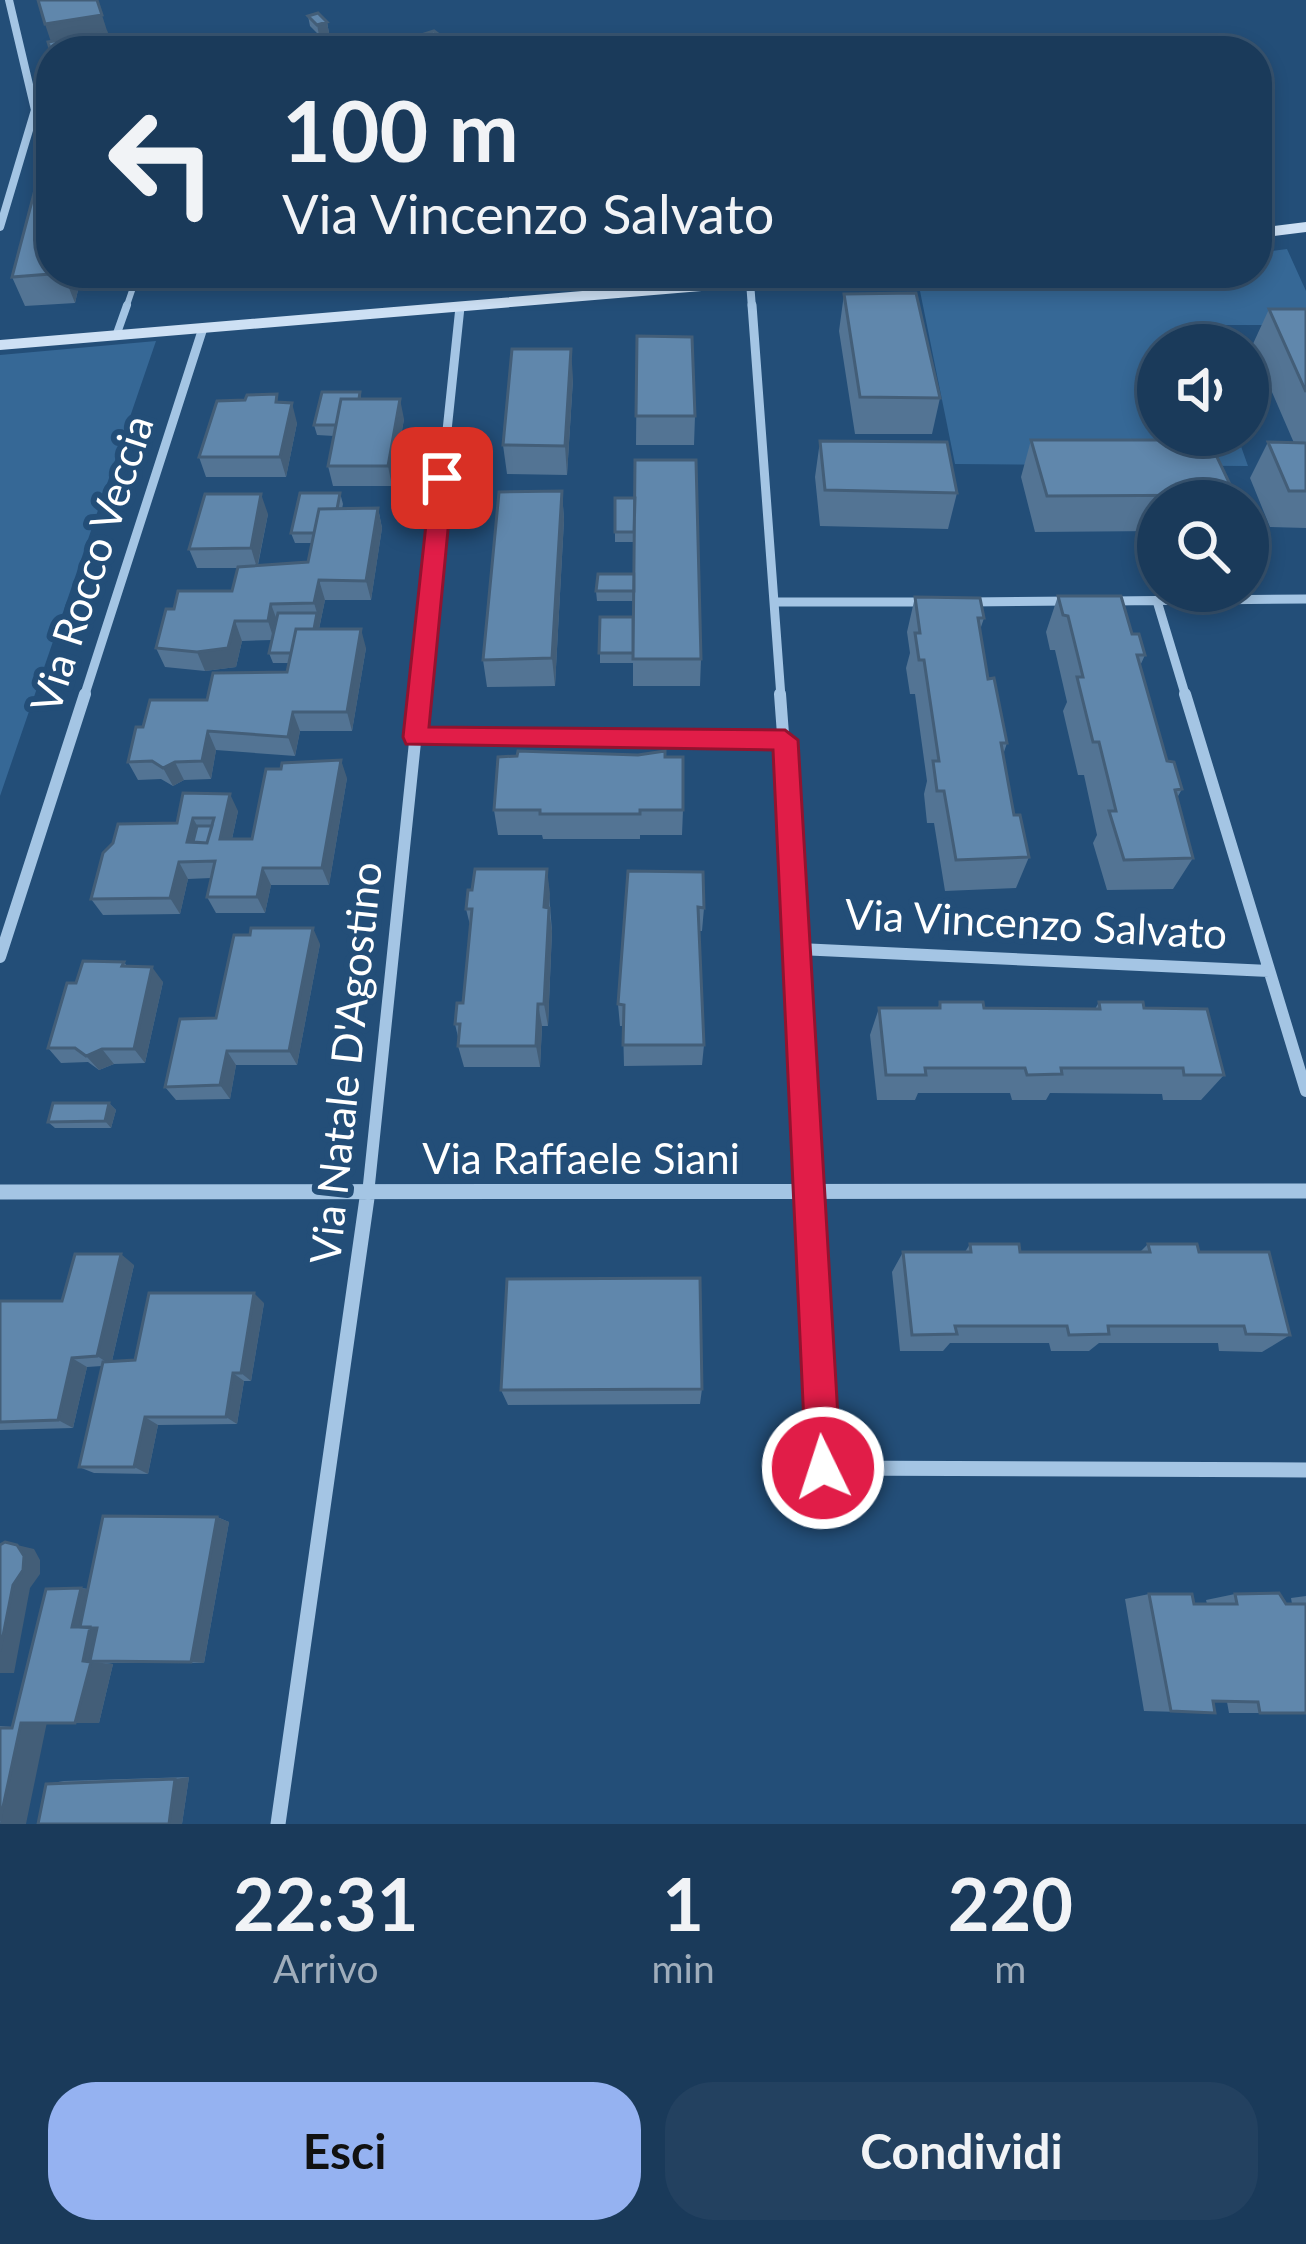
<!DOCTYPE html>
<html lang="it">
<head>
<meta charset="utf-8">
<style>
	body { margin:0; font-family:Lato,sans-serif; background:#234160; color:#f1f3f6; height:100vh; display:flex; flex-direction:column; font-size:45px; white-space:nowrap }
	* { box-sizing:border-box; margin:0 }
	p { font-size:39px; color:#9fadbb }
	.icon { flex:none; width:66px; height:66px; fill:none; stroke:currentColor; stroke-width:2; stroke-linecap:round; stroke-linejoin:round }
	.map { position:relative; height:1824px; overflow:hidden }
	.drawer { display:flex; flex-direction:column; background:#1a3a5a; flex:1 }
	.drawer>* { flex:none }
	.guide { position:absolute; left:36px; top:36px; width:1236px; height:252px; border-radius:48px; box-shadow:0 6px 18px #0003,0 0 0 3px #385470; background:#1a3a5a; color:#f1f3f6; overflow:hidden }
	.fabs { position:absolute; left:1137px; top:324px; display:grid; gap:24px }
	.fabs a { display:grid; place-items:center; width:132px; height:132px; border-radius:50%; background:#1a3a5a; box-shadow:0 6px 18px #0003,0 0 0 3px #385470; font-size:60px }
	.pin { position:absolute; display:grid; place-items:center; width:102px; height:102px; color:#fff; margin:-51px; border-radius:24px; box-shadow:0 6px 18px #0006 }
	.me { position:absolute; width:132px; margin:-66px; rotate:356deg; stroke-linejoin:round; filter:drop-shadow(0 0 9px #0008) }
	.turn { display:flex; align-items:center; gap:42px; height:252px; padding:0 48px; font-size:54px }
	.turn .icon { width:156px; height:156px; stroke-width:2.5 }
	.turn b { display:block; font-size:84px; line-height:102px }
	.eta { display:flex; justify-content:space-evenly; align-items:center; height:204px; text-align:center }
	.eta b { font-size:72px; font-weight:700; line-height:84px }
	.primary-button { display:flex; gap:24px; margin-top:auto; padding:24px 48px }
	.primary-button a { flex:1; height:138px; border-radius:48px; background:#95b2f1; color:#111; font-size:48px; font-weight:700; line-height:138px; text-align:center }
	.primary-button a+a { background:#234160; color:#f1f3f6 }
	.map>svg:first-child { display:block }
</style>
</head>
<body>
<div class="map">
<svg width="1306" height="1824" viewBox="0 0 1306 1824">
	<rect width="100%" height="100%" fill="#234e78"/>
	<path fill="#366896" d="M1287,249L1306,291V325H1197L1203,345H1158V435H1237L1248,466L955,464L920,291L1078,273H1257V253Z
		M156,341L0,796V355Z"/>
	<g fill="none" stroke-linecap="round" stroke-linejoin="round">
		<path stroke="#a4c5e4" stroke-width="6" d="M126,308L138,273"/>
		<path stroke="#a4c5e4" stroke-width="8" d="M116,336L127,305"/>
		<path stroke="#a4c5e4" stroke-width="8" d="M0,227L35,110L9,0
			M750,282L752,308"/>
		<path stroke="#a4c5e4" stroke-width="9" d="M752,305L781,697
			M1112,601L1306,599
			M1157,601L1186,697
			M775,602H929
			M968,602L1073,601
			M84,697L203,328
			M419,697L460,307"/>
		<path stroke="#a4c5e4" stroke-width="12" d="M780,694L799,949L806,1194
			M1185,694L1306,1091
			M415,737L785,740
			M799,949L1269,971
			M0,957L85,694
			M0,1192L1306,1191
			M368,1194L420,694"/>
		<path stroke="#a4c5e4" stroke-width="15" d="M806,1191L823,1468L1306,1470
			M0,1192L1306,1191
			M278,1824L368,1191"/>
		<path fill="#cde0f4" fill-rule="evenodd" d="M1306,222V232L1257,238V228Z
			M798,273H865L857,278L0,350V340Z"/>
	</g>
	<path fill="#537494" d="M308,16L327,22L329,33L319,35L310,26Z
		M408,39L458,49L459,51H412L410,49Z
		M51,273H82L75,303L25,306L12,277Z
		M844,294L940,398L932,434H855L839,331Z
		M1269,309H1306V528L1270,527L1250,478L1268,442L1294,443L1252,346Z
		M637,336L695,416L694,445H636Z
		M573,379L567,475L507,474L503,445Z
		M360,392L361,399L404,419L392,486H333L328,466L334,436L317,435L314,425Z
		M279,402L297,423L286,477H206L199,457Z
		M1031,440L1235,495L1232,501H1158V531L1035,532L1021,477Z
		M820,441L957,493L948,529L820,526L815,477Z
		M562,491L564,520L555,686L487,687L483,660Z
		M340,493L343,504L342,509L378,508L382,528L371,600H325L319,629L366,648L352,731H300L295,756L216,750L211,779L184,780L173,786L161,779L138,780L128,762L143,727L207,700L287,672L289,663H273L269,653L272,640L242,641L236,667L205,671L165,667L156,648L174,609L232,591L238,568H197L189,549L268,514L258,565L308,562L312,543H295L291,533Z
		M635,498L701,659L700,686H633V663H600V617H633L634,601H597L596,591L634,574V542H615V532Z
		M1058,596L1132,634L1145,655L1140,666L1167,761L1182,789L1177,798L1193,858L1173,889L1107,890L1093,843L1097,835L1084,775H1078L1063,711L1067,702L1055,650H1050L1046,632Z
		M915,597L984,618L980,630L988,679L1007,743L1003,755L1014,815L1029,857L1016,888L945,891L934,823H927L924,794L927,781L915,694H910L906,668L910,653L907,632Z
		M665,757L683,810L682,835H640V839H543L542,835H498L494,810Z
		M347,778L329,885H271L265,913H216L207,897L211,878L188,879L180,914L103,915L91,899L177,823L183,793L238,811L232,839H252Z
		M547,869L552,931L548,1026H542L540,1067H464L458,1046V1037L455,1024L463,1003L470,925L466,909Z
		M628,871L704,908L702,931H699L704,1045L702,1065L624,1066L623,1026H620L618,1004Z
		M320,944L297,1065H236L230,1099L176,1100L165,1087L216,1018Z
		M124,962L127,966L163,982L145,1063L114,1064L99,1070L88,1062L61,1063L48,1048L76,983Z
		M940,1002L984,1008L1095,1009L1099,1002L1144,1008L1224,1075L1201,1100H1163L1162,1094L1050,1093L1046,1100H1012L1010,1093H918L915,1100H877L870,1035L879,1008H938Z
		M109,1103L116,1110L111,1128H55L48,1122Z
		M970,1244L1020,1252H1140L1148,1244L1199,1252L1290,1335L1262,1352L1219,1351L1218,1343H1099L1089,1351H1051L1049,1343H950L943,1351H900L892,1272L903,1252H965Z
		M134,1265L112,1361L135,1360L264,1303L251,1381H244L237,1424L158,1425L148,1474L94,1473L79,1467L102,1366L87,1367L73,1428L0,1430V1301H62Z
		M702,1389L700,1404L508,1405L501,1390Z
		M217,1517L229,1522L204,1663H106L113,1664L99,1723H46L0,1824V1726L12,1727L81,1588L88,1589Z
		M1149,1594L1194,1604H1207L1206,1600L1235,1594L1286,1604H1292L1291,1598L1306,1596V1713H1229L1227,1702H1213L1215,1713L1144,1711L1125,1599Z
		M189,1777L182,1824L46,1784L64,1781Z"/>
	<path fill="#435e78" d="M102,15L111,43L54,51L45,24Z
		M327,22L329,33L319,35L317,25Z
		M63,273H82L75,303Z
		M571,349L573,379L567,475L565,446Z
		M400,399L404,419L392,486L388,466Z
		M292,403L297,423L286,477L280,457Z
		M562,491L564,520L555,686L552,658Z
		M261,494L268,514L257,568L251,548Z
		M378,508L382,528L371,600L366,581Z
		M319,580L325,600L315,648L312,638L317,613L314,603Z
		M271,604L278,623L274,640L268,621Z
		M235,621L242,641L236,667L205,671L197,652Z
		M361,629L366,648L352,731L347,712Z
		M293,712L300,731L295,756L288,737Z
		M208,731L216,750L211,779L202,761Z
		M341,760L347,778L329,885L322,868Z
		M175,762L184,780L173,786L163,768Z
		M230,794L238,811L228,857L221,841L218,827Z
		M193,818L202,835L198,851L187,842Z
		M179,862L188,879L180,914L170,898Z
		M263,868L271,885L265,913L257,897Z
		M547,869L550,894L547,931L544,907Z
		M549,908L552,931L548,1026L544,1004Z
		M313,928L320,944L297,1065L289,1051Z
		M152,967L163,982L145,1063L134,1049Z
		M538,1004L542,1026L540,1067L536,1046Z
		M102,1049L114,1064L99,1070L86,1056Z
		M227,1051L236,1065L230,1099L220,1085Z
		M109,1103L116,1110L111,1128L105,1121Z
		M121,1254L134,1265L111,1365L97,1356Z
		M254,1293L264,1303L251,1381L241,1373Z
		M72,1358L87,1367L73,1428L58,1420Z
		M233,1373L244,1381L237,1424L226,1417Z
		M145,1417L158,1425L148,1474L134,1467Z
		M217,1517L229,1522L204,1663L191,1662Z
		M17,1545L34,1549L40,1560V1574L30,1588L14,1673H0V1651L13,1585Z
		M81,1588L103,1592L112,1630L90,1661L106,1663L83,1661L72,1627Z
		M91,1662L113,1664L99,1723H75Z
		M47,1722L26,1824H0L21,1723Z
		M189,1777L182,1824H169L175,1779Z"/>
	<path fill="#6087ac" stroke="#435e78" stroke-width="3" fill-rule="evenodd" d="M38,0H97L102,15L45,24Z
		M318,13L327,22L317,25L308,16Z
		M434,31L458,49L438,51L431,45L421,49L408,39Z
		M106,32L112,51L51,52L48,42Z
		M41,167H51V273H63L12,277Z
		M916,293L940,398L860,397L844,294Z
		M1269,309H1306V392Z
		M637,336L692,337L695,416H636Z
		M512,349H571L565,446L503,445Z
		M322,392H360L359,399H341L336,425H314Z
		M277,394L276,402L292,403L280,457H199L217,401L245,400L247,395Z
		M341,399H400L388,466H328Z
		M1031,440H1209L1235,495L1047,496Z
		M820,441L947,442L957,493L825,490Z
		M1268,442L1306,443V491H1289Z
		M635,460H696L701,659H633Z
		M562,491L552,658L483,660L499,492Z
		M300,493H340L337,509H319L314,533H291Z
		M205,494H261L251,548L189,549Z
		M615,498H635L634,532H615Z
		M378,508L366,581L319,580L314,603L271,604L268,621H235L228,648L197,652L156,648L166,609H174L178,591H232L238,567L308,562L319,509Z
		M598,574H634V591H596Z
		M1058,596H1121L1132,634H1139L1145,655H1137L1167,761L1174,762L1182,789L1175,790L1193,858L1124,860L1109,811H1116L1099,742H1093L1077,677H1083L1068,616L1063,615Z
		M915,597L980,598L984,618H978L988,679L994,678L1007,743H1001L1014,815H1020L1029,857L956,860L944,791H937L933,761H939L924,660H919L915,633H920Z
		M278,613H317L314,629H296L291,653H269Z
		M600,617H633V653H599Z
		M296,629H361L347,712H293L288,737L208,731L202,761L175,762L163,768L152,761L128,762L136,727H143L150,700H207L213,673L287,672Z
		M518,751L638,755L665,751V757H683V810H640V814H540V810H494L498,757L517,756Z
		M341,760L322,868H263L257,897H207L215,861L179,862L170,898L91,899L103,853L113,843L118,824L177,823L183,793L230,794L220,839H252L266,769H281L282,763ZM193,818H214L207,843L187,842Z
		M197,826H212L207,843L193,842Z
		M475,869H547L544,907L549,908L544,1004H538L536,1046H458L460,1024H455L457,1003H463L472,909H466L468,890H472Z
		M628,871L703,872L704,908L698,907L704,1045H623L624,1005L618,1004Z
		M251,928H313L289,1051H227L220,1085L165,1087L180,1019L216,1018L234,935H250Z
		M83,961L124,962L122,966L152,967L134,1049H102L86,1056L75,1048H48L67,983H76Z
		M940,1002H983L984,1008L1100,1009L1099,1002H1143L1144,1008L1207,1009L1224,1075H1184L1183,1068H1061L1062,1074L1027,1075L1025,1068H925L926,1075H886L879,1008H940Z
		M53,1103H109L105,1121L48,1122Z
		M970,1244H1019L1020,1252H1150L1148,1244H1197L1199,1252H1269L1290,1335L1246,1334L1244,1326H1108L1109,1334L1069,1335L1067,1326H955L957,1334L912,1335L903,1252H971Z
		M75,1254H121L97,1356L72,1358L58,1420L0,1422V1301H62Z
		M700,1278L702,1389L501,1390L507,1279Z
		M149,1293H254L241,1373H233L226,1417H145L134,1467H79L103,1362L135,1360Z
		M103,1516L217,1517L191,1662L90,1661L97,1628L80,1627Z
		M5,1542L17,1545L24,1556L23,1570L13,1585L0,1651V1545Z
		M81,1588L72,1627H90L83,1661L91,1662L75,1723H21L0,1821V1728H12L46,1589Z
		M1279,1593L1286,1604H1306V1713H1260L1258,1702L1213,1701L1215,1713L1171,1711L1149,1594H1192L1194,1604H1237L1235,1594Z
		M175,1779L169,1824H38L46,1784Z"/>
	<path fill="#e11d48" stroke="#92132f" stroke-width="3" d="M442,471L453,478L429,727L785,730L798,740L841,1468L835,1480L823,1485L811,1480L806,1468L773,750L406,744L403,737L431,478Z"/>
	<g text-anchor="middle" stroke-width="12" stroke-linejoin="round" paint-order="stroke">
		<g font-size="42" fill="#fff" stroke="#234e78">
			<text transform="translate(92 564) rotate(-72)" y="15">Via Rocco Veccia</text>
			<text transform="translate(1036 924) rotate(3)" y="15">Via Vincenzo Salvato</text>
			<text transform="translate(346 1063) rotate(-84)" y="15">Via Natale D'Agostino</text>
			<text x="581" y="1174">Via Raffaele Siani</text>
		</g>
	</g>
</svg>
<div class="fabs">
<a><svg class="icon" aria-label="sound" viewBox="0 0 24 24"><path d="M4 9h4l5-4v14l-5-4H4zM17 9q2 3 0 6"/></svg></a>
<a><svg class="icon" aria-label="search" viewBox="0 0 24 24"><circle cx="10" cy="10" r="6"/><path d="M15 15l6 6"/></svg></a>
</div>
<div class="pin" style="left:442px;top:478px;background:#d93025"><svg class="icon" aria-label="arrive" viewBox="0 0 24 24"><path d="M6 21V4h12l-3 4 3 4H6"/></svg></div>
<svg class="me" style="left:823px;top:1468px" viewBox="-20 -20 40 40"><circle r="17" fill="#e11d48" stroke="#fff" stroke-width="3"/><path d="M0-11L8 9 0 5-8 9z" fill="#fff"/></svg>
<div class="guide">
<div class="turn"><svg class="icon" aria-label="left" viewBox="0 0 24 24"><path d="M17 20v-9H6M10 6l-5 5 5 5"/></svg><div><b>100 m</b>Via Vincenzo Salvato</div></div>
</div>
</div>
<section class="drawer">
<div class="eta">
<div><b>22:31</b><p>Arrivo</p></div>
<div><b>1</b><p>min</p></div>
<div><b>220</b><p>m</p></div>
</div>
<div class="primary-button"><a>Esci</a><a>Condividi</a></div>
</section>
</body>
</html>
